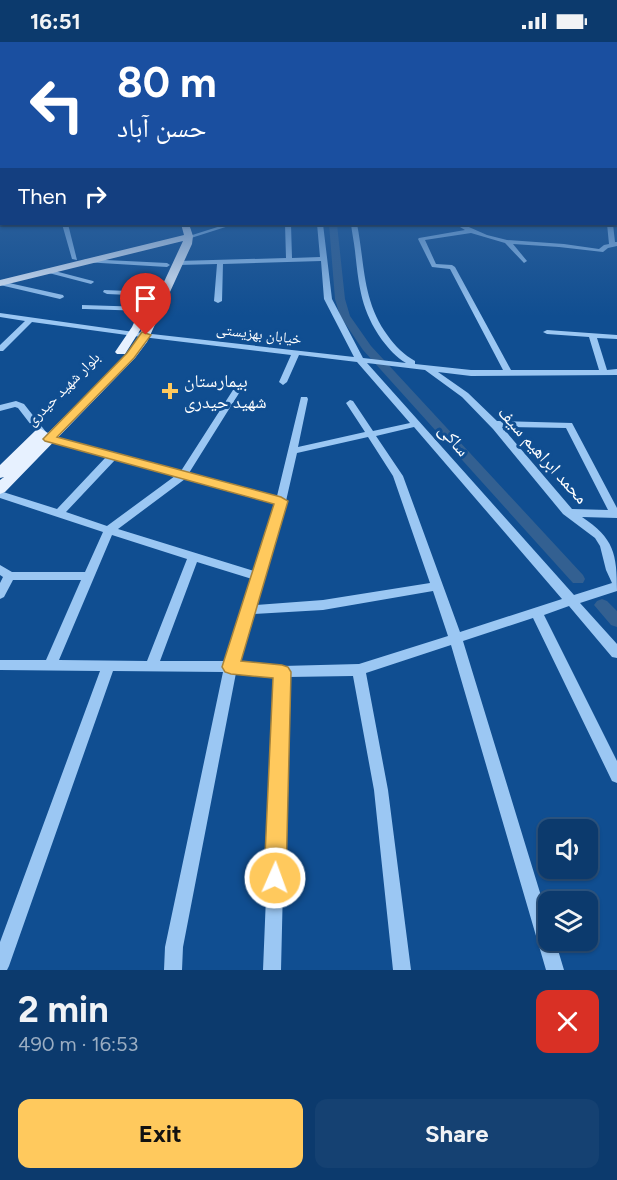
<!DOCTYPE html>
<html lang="en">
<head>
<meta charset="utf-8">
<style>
	body { margin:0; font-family:Figtree,"Noto Naskh Arabic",sans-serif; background:#154172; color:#f1f3f6; height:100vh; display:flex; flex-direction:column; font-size:22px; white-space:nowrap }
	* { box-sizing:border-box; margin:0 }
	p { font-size:20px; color:#9aadc2 }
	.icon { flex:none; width:33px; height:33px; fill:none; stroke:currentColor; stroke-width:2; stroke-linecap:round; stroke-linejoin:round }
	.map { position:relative; height:928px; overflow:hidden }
	.details { display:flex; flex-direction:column; background:#0c3a6d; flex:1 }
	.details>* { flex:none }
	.hud { position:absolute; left:0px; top:0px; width:618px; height:183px; box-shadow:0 2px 4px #0004,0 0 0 2px #2c5480; background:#1a4fa0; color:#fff; overflow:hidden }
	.controls { position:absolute; left:538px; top:777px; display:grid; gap:12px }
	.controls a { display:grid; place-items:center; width:60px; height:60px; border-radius:12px; background:#0c3a6d; box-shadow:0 2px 4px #0004,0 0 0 2px #2c5480; font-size:30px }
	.pin { position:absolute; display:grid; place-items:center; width:51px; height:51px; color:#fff; margin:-62px -26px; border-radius:50% 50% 50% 0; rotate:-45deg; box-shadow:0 0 6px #0007 }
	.pin .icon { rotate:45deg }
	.me { position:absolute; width:66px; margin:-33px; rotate:2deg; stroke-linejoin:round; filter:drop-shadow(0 0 4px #0008) }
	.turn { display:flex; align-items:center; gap:21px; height:126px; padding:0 18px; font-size:27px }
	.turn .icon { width:78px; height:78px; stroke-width:2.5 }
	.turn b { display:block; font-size:42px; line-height:51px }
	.then { display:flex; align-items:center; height:57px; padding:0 18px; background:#0003; gap:12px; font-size:22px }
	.round { display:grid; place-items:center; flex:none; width:63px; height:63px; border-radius:12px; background:#154172 }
	.summary { display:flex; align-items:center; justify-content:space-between; height:102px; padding:0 18px }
	h1 { font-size:36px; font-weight:700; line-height:45px }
	.primary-button { display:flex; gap:12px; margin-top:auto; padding:12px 18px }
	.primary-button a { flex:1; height:69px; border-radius:12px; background:#ffc95d; color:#111; font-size:24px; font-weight:700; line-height:69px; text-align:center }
	.primary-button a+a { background:#154172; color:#f1f3f6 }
	.status { display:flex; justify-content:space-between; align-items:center; height:42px; padding:0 30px; background:#0c3a6d; direction:ltr }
	.status svg { height:16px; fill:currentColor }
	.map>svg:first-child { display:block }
</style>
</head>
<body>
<div class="status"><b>16:51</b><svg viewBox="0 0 49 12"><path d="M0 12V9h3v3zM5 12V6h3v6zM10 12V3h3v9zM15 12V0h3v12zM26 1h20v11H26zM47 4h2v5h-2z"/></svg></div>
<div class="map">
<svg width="617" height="928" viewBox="0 0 617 928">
	<rect width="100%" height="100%" fill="#104e91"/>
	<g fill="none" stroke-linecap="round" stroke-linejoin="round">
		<path fill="#336091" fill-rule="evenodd" d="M329,182H337L345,257L350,274L371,304L583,533L585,537L583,541H573L363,308L340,274L335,257Z
			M602,557L607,559L617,569V585L611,583L594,563L597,559Z"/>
		<path fill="#9bc7f3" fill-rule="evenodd" d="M616,150H617V154H616Z
			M616,158H617V162H616Z
			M62,182H68L77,218L72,217Z
			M227,182H235L191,196L186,195Z
			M285,182H291L292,216L320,215L317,182H323L332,257L363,316L406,321C396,315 389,307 382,298C361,268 359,245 355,209C354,200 352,191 351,182H357C365,222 362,259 388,294C395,304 404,313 415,319V322L471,328H503L450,227L432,225L418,197L419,196L465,188L455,182H462L487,193L507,198L564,202L599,207L604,203L609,202L607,182H613L615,200H617V204L608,206L603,210L559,205L513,202L527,219L524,221L505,201L471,191L425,198L436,222L452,223L455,225L511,328H599L589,295L547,292L543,290L547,288L617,293V297L597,296L607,328L617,327V333L471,334L438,330L468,351L497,379L572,381L617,466V476L582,475C614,496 617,512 617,549L580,561L617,602V616L612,615L569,564L544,573L617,719V741L612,739L533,576L463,599L549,880V898H555L564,928H546L451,603L366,631L388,748L411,928H393L374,748L353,634L288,635L281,928H263L275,635L236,631L183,905L182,928H164L165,905L223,630L113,629L9,924L7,928H0V900L100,629L0,628V618H46L81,538H13L4,555L0,557V541L3,535L0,533V523L12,530H85L103,490L0,456V449L57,467L106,415L46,399L44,397L46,395L49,394L181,429L233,348L237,345L241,348L189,431L277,454L301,355H307L308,357L298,405L365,390L346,361L350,358L353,359L373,389L410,381L357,320L299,313L287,340L283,343L279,340L291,313L134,294L32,280L3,309H0V303L25,279L0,275V271L134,290L354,315L324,257L321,219L223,222L222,259L218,261L214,259L217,222L178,223L175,221L178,219L286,216ZM367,321L425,328L462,355L493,387L563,472L595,496L600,504L606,528L612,541L574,553ZM414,385L562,557L460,590L403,434L376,394ZM502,385L566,386L608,468L572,467ZM368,395L393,434L430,541L323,558L256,563L286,459L297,411ZM115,418L175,434L107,484L66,470ZM185,437L275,461L254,529L118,487ZM112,493L187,517L147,619L59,618ZM197,520L252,537L226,619H160ZM433,549L448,594L359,622L282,624L239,620L253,572L323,568Z
			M588,182H603L589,185L586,183Z
			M86,217L167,221L170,223L167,225L84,220V218Z
			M47,227L93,239L94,240L91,242L45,230V228Z
			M0,239L63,253L64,255L60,257L0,243Z
			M104,248L152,250L156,252L152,254L107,252L103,250Z
			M82,263L145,265L149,267L145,269L85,267H82Z
			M16,359L24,362L46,390L44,392H38L18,366L15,365L0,369V363Z"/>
		<path fill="#e7f1ff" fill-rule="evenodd" d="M181,182H189L193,194L192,202L147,300L135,316L5,450L0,452V438L4,435L0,436V423L36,388L41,387L48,391L127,312L136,300L183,199L0,244V238L184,193Z
			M152,242L161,244L142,285L125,312H117L115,310L132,285Z"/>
	</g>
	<linearGradient id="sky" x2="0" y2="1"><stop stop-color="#092b50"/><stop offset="0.53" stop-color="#31639d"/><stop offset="1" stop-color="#31639d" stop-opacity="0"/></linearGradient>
	<rect width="617" height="274" fill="url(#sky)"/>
	<path fill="#ffc95d" stroke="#a6833c" stroke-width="1.5" d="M142,290L151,293L134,316L57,395L281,455L288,459L241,619L282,623L288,625L291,630L286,836L283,844L275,847L268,844L264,836L273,636L231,632L225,630L222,625L274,462L45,399L43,397L127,311Z"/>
	<path fill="#ffc95d" stroke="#104e91" stroke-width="2" d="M167 340h6v6h6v6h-6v6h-6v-6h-6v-6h6z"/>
	<g text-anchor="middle" stroke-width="6" stroke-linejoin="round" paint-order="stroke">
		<g font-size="15" fill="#fff" stroke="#104e91">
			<text transform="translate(259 292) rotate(7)" y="5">خیابان بهزیستی</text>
			<text transform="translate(63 347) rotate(-45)" y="5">بلوار شهید حیدری</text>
		</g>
		<g font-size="18" fill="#fff" stroke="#104e91" text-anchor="start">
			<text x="184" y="345">بیمارستان<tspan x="184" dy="21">شهید حیدری</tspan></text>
		</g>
		<g font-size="18" fill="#fff" stroke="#104e91">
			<text transform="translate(454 398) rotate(49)" y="6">ساکی</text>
			<text transform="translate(543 413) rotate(48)" y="6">محمد ابراهیم سیف</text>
		</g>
	</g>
</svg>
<div class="controls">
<a><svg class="icon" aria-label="sound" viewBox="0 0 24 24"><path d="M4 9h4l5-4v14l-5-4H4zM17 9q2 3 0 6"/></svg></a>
<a><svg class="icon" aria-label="layers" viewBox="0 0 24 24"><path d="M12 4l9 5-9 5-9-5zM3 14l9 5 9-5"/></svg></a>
</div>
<div class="pin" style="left:146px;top:293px;background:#d93025"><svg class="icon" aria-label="arrive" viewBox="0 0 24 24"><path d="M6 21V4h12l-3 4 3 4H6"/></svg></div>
<svg class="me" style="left:275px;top:836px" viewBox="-20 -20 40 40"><circle r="17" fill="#ffc95d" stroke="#fff" stroke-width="3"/><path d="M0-11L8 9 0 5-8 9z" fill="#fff"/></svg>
<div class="hud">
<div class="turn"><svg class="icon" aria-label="left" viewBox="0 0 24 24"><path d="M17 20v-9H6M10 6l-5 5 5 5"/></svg><div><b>80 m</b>حسن آباد</div></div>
<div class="then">Then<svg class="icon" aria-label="right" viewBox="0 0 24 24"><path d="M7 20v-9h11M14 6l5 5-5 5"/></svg></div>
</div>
</div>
<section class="details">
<div class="summary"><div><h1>2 min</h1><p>490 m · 16:53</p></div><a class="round" style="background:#d93025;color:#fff"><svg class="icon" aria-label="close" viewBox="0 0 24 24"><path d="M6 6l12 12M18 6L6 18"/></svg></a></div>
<div class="primary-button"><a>Exit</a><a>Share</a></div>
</section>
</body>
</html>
